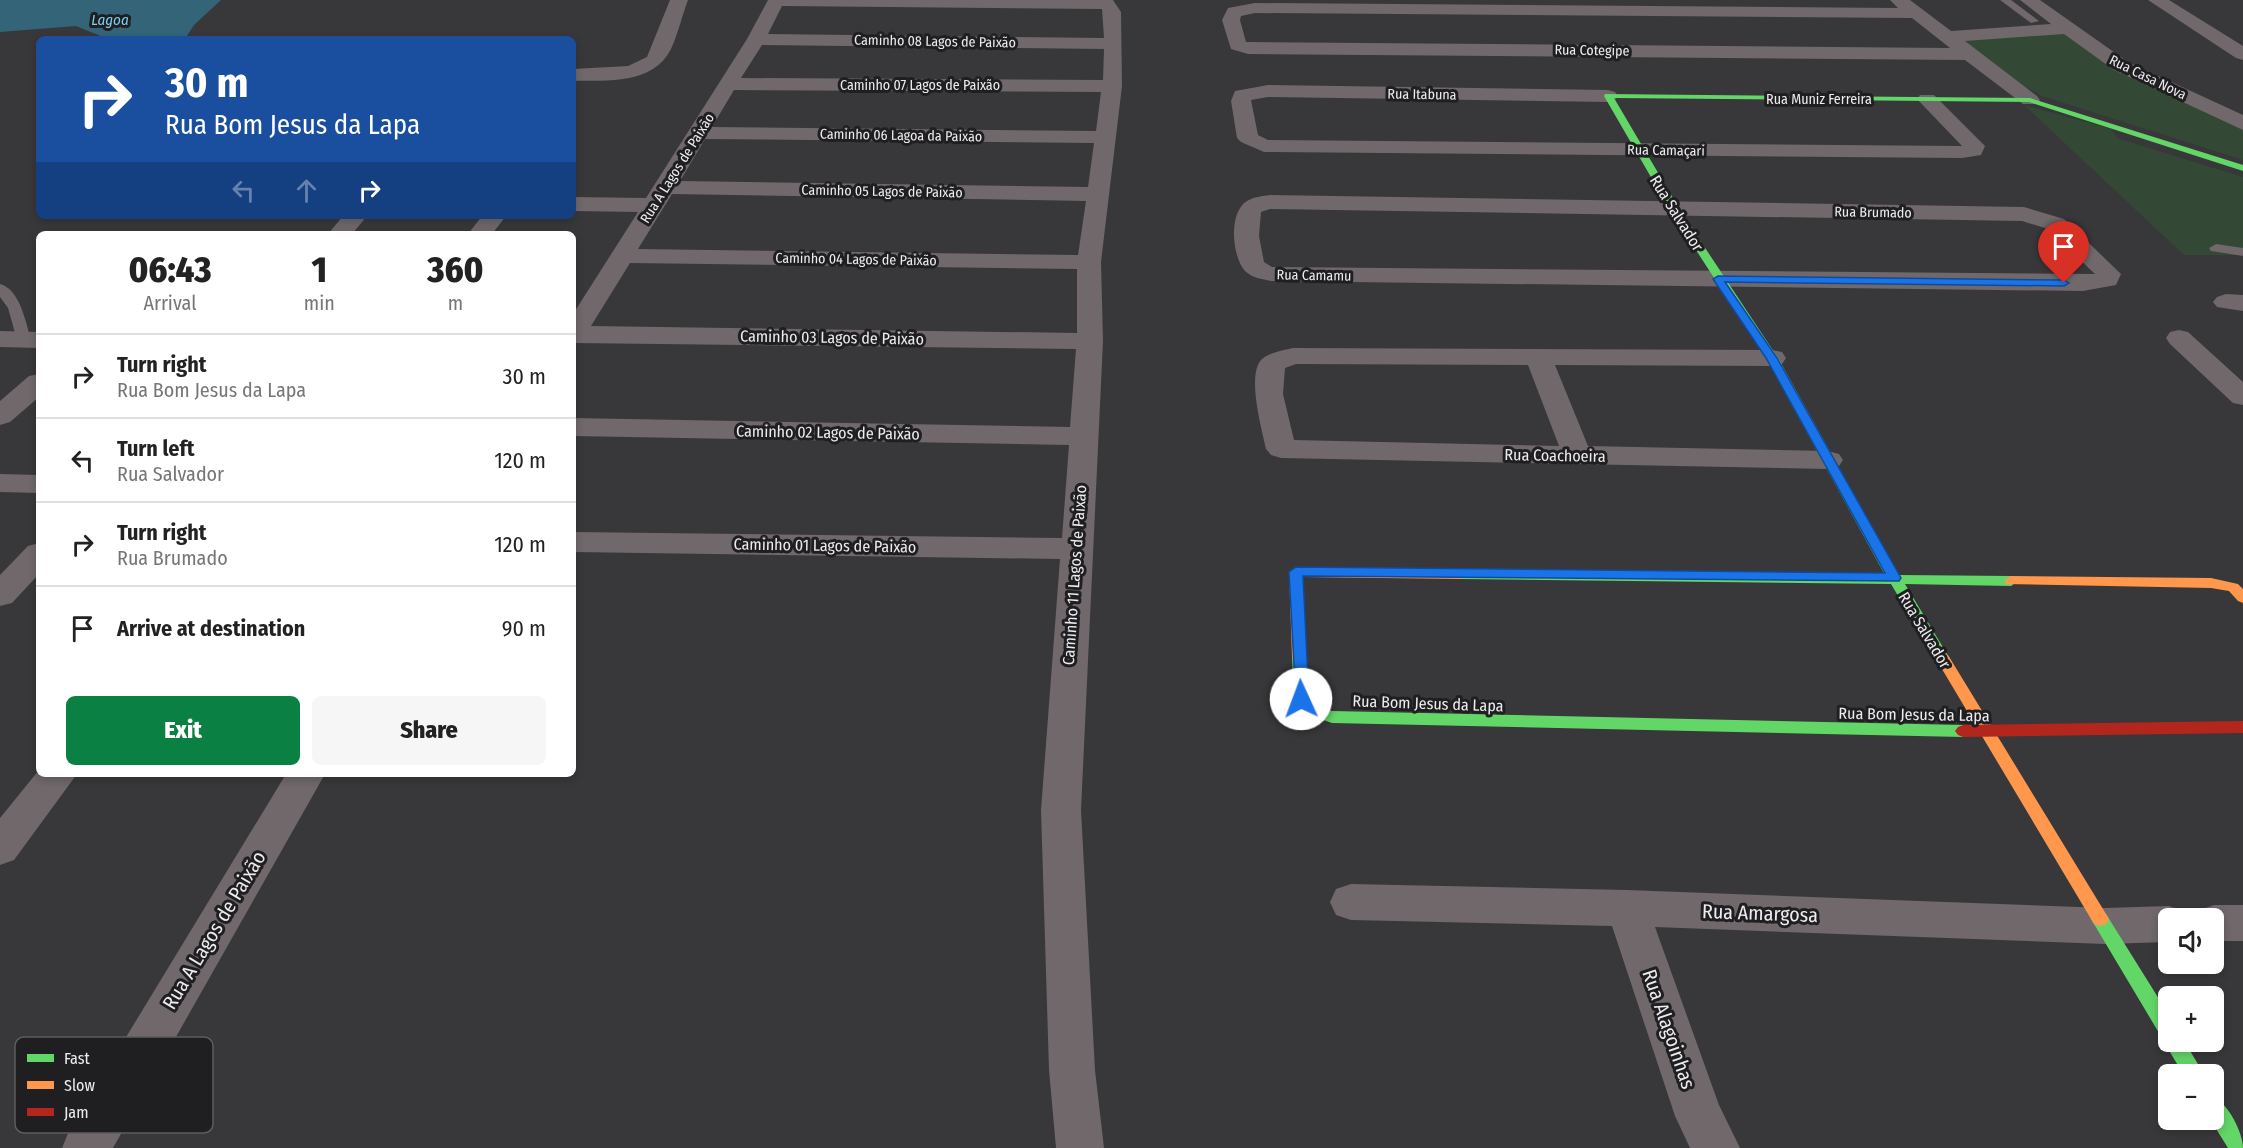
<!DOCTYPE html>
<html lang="en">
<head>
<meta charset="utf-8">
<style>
	body { margin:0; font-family:"Fira Sans Condensed",sans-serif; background:#f6f6f6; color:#222; height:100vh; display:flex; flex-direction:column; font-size:22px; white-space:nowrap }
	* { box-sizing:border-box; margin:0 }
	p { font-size:20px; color:#767676 }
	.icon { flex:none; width:33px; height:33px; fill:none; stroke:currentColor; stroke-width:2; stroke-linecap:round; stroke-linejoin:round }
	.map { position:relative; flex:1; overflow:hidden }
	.drawer { position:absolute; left:36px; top:231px; width:540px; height:546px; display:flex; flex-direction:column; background:#fff; border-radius:9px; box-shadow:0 3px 9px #0003 }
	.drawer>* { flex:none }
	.banner { position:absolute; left:36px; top:36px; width:540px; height:183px; border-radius:9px; box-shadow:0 3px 9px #0003; background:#1a4fa0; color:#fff; overflow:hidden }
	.buttons { position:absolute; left:2158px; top:908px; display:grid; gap:12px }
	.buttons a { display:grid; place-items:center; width:66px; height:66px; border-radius:9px; background:#fff; box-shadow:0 3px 9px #0003; font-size:30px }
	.pin { position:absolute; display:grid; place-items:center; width:51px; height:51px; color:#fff; margin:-62px -26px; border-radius:50% 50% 50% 0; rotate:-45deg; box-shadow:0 0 6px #0007 }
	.pin .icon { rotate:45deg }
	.me { position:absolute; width:66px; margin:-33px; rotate:358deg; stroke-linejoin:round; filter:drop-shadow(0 0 4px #0008) }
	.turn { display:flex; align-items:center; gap:21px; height:126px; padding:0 30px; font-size:27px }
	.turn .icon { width:78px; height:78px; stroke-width:2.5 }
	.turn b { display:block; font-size:42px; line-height:51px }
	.lanes { display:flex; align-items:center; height:57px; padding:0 30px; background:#0003; justify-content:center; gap:30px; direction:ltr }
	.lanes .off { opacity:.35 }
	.eta { display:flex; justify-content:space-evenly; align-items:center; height:102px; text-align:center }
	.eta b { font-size:36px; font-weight:800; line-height:42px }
	.primary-button { display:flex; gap:12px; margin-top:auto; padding:12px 30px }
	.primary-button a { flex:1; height:69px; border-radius:9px; background:#0b8043; color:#fff; font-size:24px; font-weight:800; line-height:69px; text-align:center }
	.primary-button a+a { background:#f6f6f6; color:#222 }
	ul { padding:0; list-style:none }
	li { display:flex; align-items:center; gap:18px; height:84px; padding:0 30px; border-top:2px solid #e0e0e0 }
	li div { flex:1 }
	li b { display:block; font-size:22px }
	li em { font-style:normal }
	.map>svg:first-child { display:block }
</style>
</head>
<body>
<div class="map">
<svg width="2243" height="1148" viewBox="0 0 2243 1148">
	<rect width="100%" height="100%" fill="#38373a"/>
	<path fill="#344836" d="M2061,32L2243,129V160L2042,96L2019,84L1959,40Z
		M2024,105L2111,129L2117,138L2243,177V255H2184Z"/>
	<path fill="#336478" d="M0,0H221L194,25L185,39H108L76,26L0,32Z"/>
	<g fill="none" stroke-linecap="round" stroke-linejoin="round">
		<path fill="#70686a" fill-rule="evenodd" d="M2000,0H2011L2039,21L2031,23Z
			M2216,244L2243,248V256L2211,251L2209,248Z
			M0,284C20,289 26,323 31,340L29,343L24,344L17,340L8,308L0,297Z"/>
		<path fill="#70686a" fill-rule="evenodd" d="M670,0H688C682,16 678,34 671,49C653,85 607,80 573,81V69L628,66L647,57Z
			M768,0H1113L1121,12L1122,86L1101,262L1103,341L1081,810L1095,1070L1104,1148H1056L1049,1070L1041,810L1060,559L573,552V532L1062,538L1069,445L573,436V418L1070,427L1076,349L573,343V314L638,212L573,211V197L646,198L747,39ZM782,6L1102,9L1104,38L768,34ZM762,45L1104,49L1103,80L741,78ZM734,90L1101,92L1096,131L712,127ZM705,139L1094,143L1088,187L680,181ZM672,194L1086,201L1078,255L638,249ZM630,263L1077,269V333L591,326Z
			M1890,0H1910L1951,31L2051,24L2020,0H2040L2128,62L2243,115V130L2114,70L2064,34L1965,41L2037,96L2040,100L2037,104H2023L1965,60L1248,54L1231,49L1222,20L1228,8L1255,3L1898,8ZM1255,13L1912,18L1950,48L1249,42H1246L1240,20L1241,16Z
			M2148,0H2169L2243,46V60L2236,58Z
			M1268,85L1608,90L1615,92L1618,96L1615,100L1608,102L1268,97L1251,100L1258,135L1268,140L1962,146L1917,99L1920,95H1934L1985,146L1981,155L1962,158L1264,152L1241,142L1237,138L1231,101L1235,91Z
			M1270,195L2024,207L2064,219L2121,274L2116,285L2083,291L1271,281C1262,279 1252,278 1245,271C1232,257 1228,212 1247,201C1253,197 1263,196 1270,195ZM1270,209L2022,221L2048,229L2095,274L1272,267L1264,262L1259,236L1261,212Z
			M343,216H367L352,234H328Z
			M482,216H506L492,234H468Z
			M2226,294L2243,295V311L2217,307L2213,302L2217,297Z
			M2179,330L2188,332L2243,382V405L2233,403L2170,344L2166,338L2170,332Z
			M0,331L39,332V348L0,347Z
			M1293,348L1772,350L1782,352L1786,358L1782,364L1772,366L1555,365L1588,446L1828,451L1839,454L1843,460L1839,466L1828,469L1281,458L1271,455L1266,449C1262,430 1246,374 1262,359C1268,353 1284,350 1293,348ZM1296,364L1528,365L1559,446L1294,440L1283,394L1285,368Z
			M39,374V397L10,422L0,425V401L29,376Z
			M0,474L39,475V493L0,492Z
			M39,543V574L12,603L0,606V575L28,546Z
			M39,770V774H77L14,860L0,865V818Z
			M286,774H325L113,1148H62L69,1131Z
			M1351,884L1627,890L2105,908L2169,906L2184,911L2187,918H2169V942L2105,944L1655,927L1719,1105L1740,1148H1690L1675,1116L1612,926L1351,920L1336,915L1330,902L1336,889Z
			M2214,905H2243V941H2214V918H2195L2199,910Z"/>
		<path fill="#63d668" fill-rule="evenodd" d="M1605,94L2030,98L2243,165V171L2029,102L1614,98L1680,210L1778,358L1899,575L2011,576L2018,581L2011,586L1905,584L1950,659L1948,663H1938L1891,584L1461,579L1454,574L1461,569L1885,575L1766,358L1670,210L1604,96Z
			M1299,652L1304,653L1306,657L1308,697L1319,707L1332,711L1963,725L1968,727L1971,731L1968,735L1963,737L1332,723L1309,715L1294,699L1292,657L1294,653Z
			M2100,912L2106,914L2169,1015V1041H2184L2204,1074H2183L2167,1047L2165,1039L2162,1038L2094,924L2091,919L2094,914Z
			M2214,1098C2228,1103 2243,1133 2243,1148H2228L2210,1119H2214Z"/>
		<path fill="#ff974d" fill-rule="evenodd" d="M1296,567L1461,569L1468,574L1461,579L1303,577L1306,657L1304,661H1294L1292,657L1289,572Z
			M2011,576L2211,578L2238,584L2243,589V603L2238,601L2229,591L2211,588L2006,584L2004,581Z
			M1943,654L1948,655L2106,914L2109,919L2106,924L2100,926L2094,924L1936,659L1938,655Z"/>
		<path fill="#b3261e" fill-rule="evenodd" d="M2243,721V733L1963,737L1958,735L1955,731L1958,727L1963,725Z"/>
	</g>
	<path fill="#1a73e8" stroke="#114b97" stroke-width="1.5" d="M1718,276L2064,280L2069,283L2064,286L1725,282L1777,358L1901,578L1899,581L1303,576L1309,699L1301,704L1296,702L1289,572L1296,567L1885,573L1766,358L1713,279Z"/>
	<g text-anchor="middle" stroke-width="6" stroke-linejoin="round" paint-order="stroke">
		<g font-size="14" fill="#edebef" stroke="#1f1e20">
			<text transform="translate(935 41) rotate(1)" y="5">Caminho 08 Lagos de Paixão</text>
			<text transform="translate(1592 50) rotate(1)" y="5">Rua Cotegipe</text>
			<text transform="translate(2148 77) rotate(26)" y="5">Rua Casa Nova</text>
			<text x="920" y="90">Caminho 07 Lagos de Paixão</text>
			<text transform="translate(1422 94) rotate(1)" y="5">Rua Itabuna</text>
			<text x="1819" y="104">Rua Muniz Ferreira</text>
			<text transform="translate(901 135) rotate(1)" y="5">Caminho 06 Lagoa da Paixão</text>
			<text transform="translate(1666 150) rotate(1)" y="5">Rua Camaçari</text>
			<text transform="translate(677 168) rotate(-58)" y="5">Rua A Lagos de Paixão</text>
			<text transform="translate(882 191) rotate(1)" y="5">Caminho 05 Lagos de Paixão</text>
			<text transform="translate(1873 212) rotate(1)" y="5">Rua Brumado</text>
			<text transform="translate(856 259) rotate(1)" y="5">Caminho 04 Lagos de Paixão</text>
			<text transform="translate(1314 275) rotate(1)" y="5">Rua Camamu</text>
		</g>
		<g font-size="15" font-style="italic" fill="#7ad0f2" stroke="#1f1e20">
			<text x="110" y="25">Lagoa</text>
		</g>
		<g font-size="16" fill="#edebef" stroke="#1f1e20">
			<text transform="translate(1677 213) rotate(58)" y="6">Rua Salvador</text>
			<text transform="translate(832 337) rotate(1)" y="6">Caminho 03 Lagos de Paixão</text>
			<text transform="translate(828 432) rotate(1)" y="6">Caminho 02 Lagos de Paixão</text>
			<text transform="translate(1555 455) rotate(1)" y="6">Rua Coachoeira</text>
			<text transform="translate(825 545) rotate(1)" y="6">Caminho 01 Lagos de Paixão</text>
			<text transform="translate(1074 575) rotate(-86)" y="6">Caminho 11 Lagos de Paixão</text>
			<text transform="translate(1925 630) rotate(59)" y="6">Rua Salvador</text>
			<text transform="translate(1428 703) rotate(2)" y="6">Rua Bom Jesus da Lapa</text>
			<text transform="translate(1914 714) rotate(1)" y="6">Rua Bom Jesus da Lapa</text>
		</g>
		<g font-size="20" fill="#edebef" stroke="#1f1e20">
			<text transform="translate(1760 913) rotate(2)" y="7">Rua Amargosa</text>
			<text transform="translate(214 930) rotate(-59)" y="7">Rua A Lagos de Paixão</text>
			<text transform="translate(1669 1029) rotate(71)" y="7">Rua Alagoinhas</text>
		</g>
	</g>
	<rect x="15" y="1037" width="198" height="96" rx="9" fill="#1f1e20" stroke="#5d5c5e" stroke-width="1.5"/>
	<rect x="27" y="1054" width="27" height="8" fill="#63d668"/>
	<rect x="27" y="1081" width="27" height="8" fill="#ff974d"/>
	<rect x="27" y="1108" width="27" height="8" fill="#b3261e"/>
	<g font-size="16" fill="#edebef">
		<text x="64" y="1064">Fast</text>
		<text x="64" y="1091">Slow</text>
		<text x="64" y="1118">Jam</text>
	</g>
</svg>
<div class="buttons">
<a><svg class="icon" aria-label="sound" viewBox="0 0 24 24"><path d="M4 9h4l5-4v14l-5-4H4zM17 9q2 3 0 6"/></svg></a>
<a>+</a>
<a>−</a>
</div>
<div class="pin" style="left:2064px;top:283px;background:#d93025"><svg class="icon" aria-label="arrive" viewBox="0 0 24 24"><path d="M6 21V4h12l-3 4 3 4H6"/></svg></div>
<svg class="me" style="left:1301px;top:699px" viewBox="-20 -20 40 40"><circle r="19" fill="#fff"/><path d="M0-13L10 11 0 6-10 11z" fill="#1a73e8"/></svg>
<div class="banner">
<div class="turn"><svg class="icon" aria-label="right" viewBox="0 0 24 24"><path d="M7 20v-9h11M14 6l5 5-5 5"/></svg><div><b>30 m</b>Rua Bom Jesus da Lapa</div></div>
<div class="lanes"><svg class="icon off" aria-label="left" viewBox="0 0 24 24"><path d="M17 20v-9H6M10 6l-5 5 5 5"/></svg><svg class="icon off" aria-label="ahead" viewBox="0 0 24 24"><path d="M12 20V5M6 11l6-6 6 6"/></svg><svg class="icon" aria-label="right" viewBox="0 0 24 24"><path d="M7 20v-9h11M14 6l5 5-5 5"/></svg></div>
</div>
<section class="drawer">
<div class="eta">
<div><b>06:43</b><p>Arrival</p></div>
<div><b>1</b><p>min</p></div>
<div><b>360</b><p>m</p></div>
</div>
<ul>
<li><svg class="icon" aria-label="right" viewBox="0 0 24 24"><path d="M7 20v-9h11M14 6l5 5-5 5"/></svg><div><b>Turn right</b><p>Rua Bom Jesus da Lapa</p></div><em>30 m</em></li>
<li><svg class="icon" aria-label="left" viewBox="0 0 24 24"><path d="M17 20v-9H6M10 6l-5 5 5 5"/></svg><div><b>Turn left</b><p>Rua Salvador</p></div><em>120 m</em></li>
<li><svg class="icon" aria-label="right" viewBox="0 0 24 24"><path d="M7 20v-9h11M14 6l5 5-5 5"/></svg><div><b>Turn right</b><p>Rua Brumado</p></div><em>120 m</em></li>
<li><svg class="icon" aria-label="arrive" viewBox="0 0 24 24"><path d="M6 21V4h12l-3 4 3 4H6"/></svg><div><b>Arrive at destination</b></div><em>90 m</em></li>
</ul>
<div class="primary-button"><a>Exit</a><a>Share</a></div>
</section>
</div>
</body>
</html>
